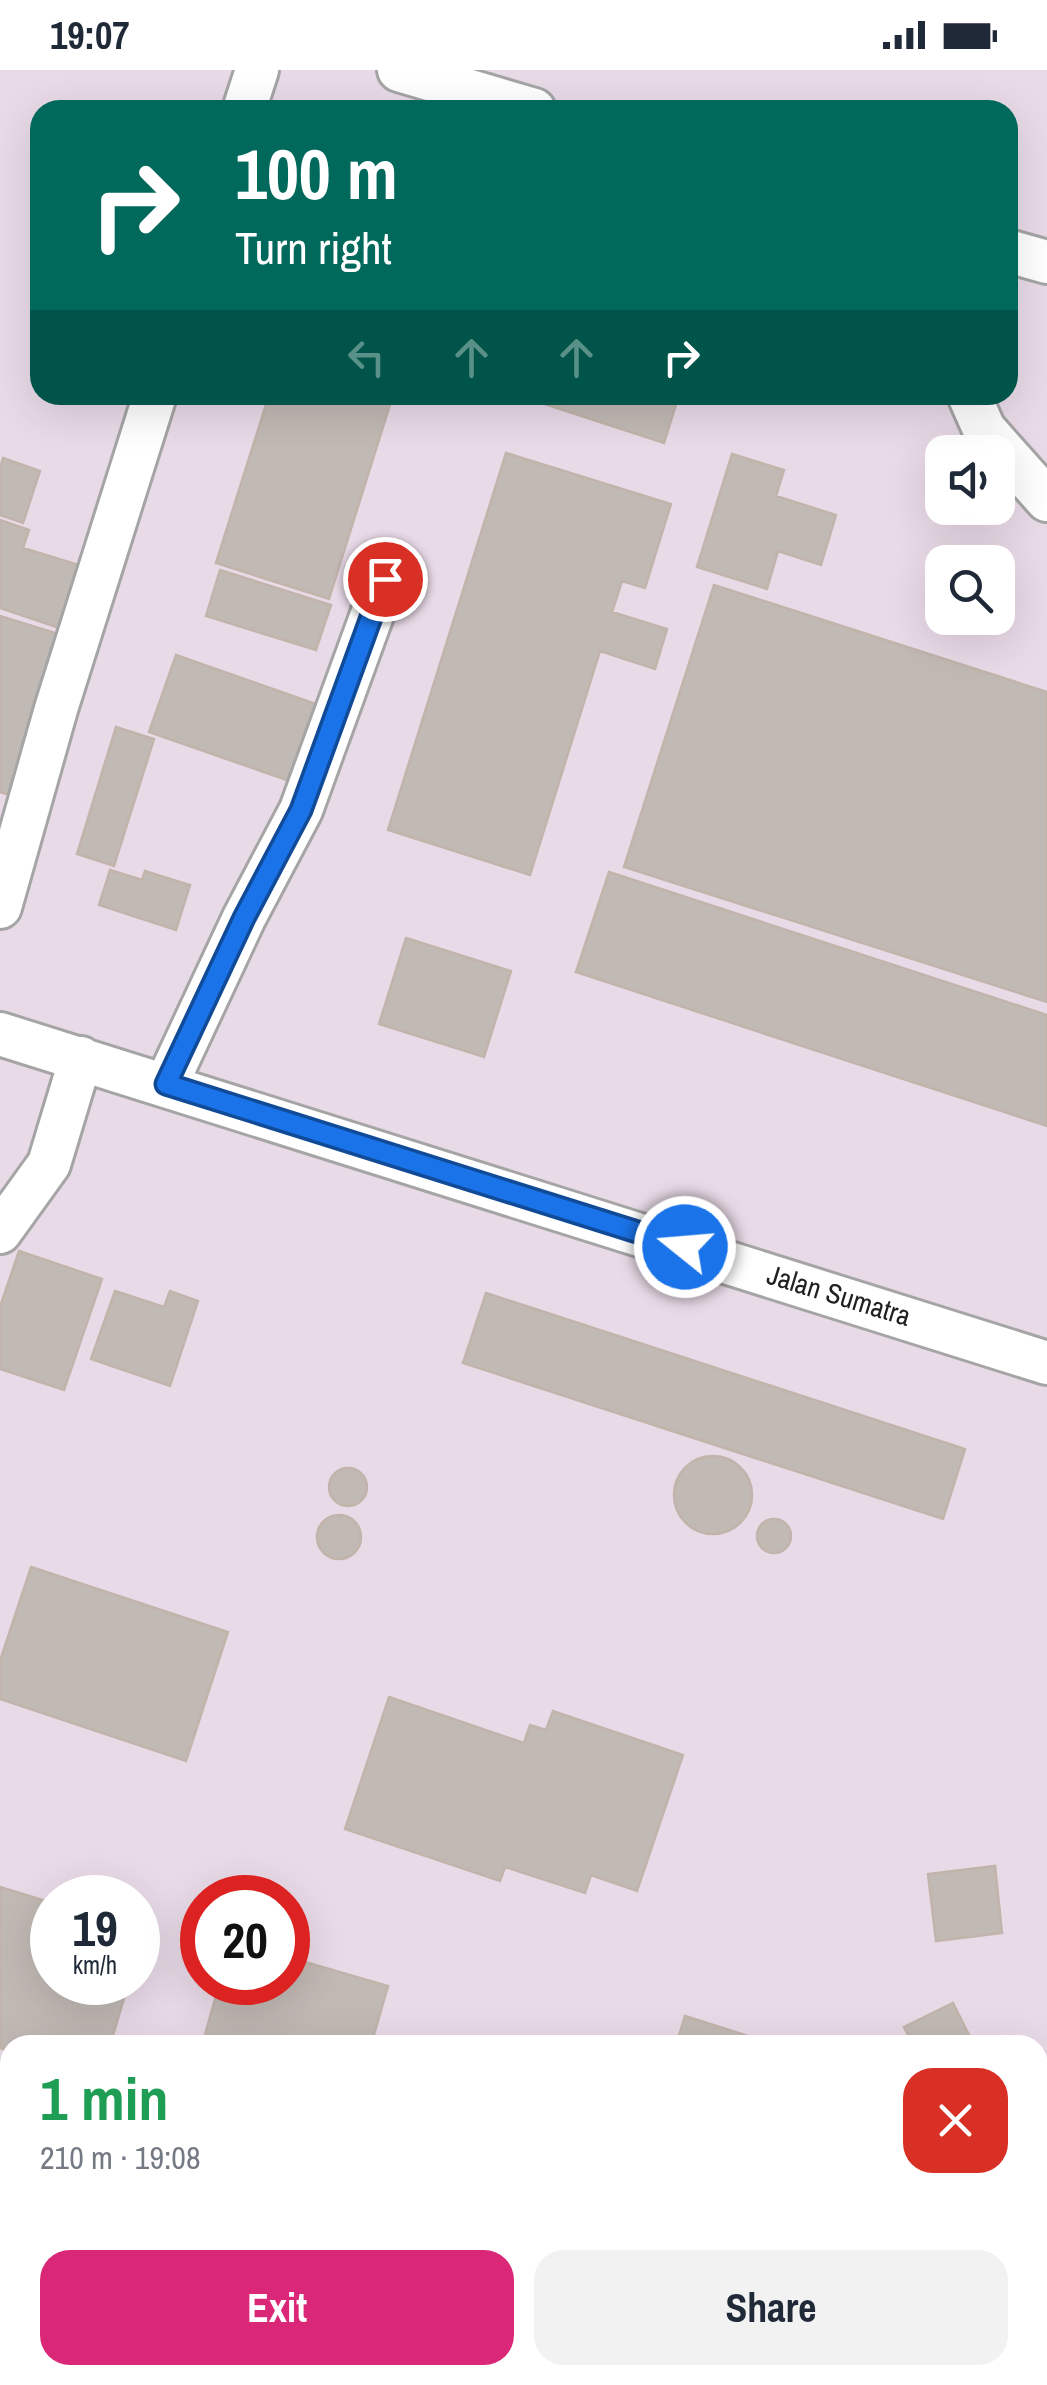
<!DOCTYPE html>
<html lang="en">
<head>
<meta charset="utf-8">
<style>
	body { margin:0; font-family:"Archivo Narrow",sans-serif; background:#f2f2f3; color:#1f2937; height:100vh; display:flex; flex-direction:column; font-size:38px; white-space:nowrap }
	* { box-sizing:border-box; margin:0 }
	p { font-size:32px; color:#747a83 }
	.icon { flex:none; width:55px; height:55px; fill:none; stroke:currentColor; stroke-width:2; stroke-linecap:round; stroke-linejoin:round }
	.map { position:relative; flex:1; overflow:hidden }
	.panel { position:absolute; left:0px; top:1965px; width:1048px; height:350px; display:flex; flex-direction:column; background:#fff; border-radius:30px 30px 0 0; box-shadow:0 10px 40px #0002 }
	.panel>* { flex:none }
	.top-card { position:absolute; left:30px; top:30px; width:988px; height:305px; border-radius:30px; box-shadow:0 10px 40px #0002; background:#00695c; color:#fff; overflow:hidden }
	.buttons { position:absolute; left:925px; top:365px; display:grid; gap:20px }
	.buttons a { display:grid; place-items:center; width:90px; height:90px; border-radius:20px; background:#fff; box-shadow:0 10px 40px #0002; font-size:50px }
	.speed { position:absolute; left:30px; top:1805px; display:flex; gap:20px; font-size:50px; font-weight:700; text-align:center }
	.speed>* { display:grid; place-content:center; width:130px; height:130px; border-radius:50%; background:#fff; box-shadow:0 10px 40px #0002; line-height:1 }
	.speed small { font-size:25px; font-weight:400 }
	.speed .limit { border:15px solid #d22; background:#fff; color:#111 }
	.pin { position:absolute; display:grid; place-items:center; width:85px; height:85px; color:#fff; margin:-42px; border:5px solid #fff; border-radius:50%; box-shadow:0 2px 10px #0007 }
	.me { position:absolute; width:110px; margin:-55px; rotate:287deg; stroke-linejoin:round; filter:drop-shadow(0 0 8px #0008) }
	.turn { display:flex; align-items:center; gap:35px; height:210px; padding:0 40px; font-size:45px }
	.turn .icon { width:130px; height:130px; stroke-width:2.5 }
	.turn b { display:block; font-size:70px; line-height:85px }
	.lanes { display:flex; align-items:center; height:95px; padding:0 40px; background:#0003; justify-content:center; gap:50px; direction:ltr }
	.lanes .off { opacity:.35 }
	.round { display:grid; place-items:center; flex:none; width:105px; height:105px; border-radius:30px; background:#f2f2f3 }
	.overview { display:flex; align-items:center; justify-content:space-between; height:170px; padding:0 40px }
	h1 { font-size:60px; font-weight:700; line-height:75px; color:#1e9e55 }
	.action { display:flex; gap:20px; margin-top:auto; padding:20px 40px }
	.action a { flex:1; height:115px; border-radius:30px; background:#db2777; color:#fff; font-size:40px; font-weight:700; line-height:115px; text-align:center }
	.action a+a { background:#f2f2f3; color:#1f2937 }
	.status { display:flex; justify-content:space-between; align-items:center; height:70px; padding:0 50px; background:#fff; direction:ltr }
	.status svg { height:28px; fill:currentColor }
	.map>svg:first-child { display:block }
</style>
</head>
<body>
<div class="status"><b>19:07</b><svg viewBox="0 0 49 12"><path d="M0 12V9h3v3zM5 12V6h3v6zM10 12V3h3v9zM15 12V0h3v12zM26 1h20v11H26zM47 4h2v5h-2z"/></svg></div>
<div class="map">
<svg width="1047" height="2315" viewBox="0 0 1047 2315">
	<rect width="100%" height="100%" fill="#f1ede8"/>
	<path fill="#e9dae7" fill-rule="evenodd" d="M0,0H1047V2315H0ZM40,40H1008V325H40ZM942,382H998V438H942ZM942,492H998V548H942ZM52,1828H138V1912H52ZM202,1828H288V1912H202ZM10,1975H1038V2305H10Z"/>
	<path fill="#c1b9b4" stroke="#c2b4ab" stroke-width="2.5" d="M269,325H393L329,529L216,493Z
		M517,325H679L664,373Z
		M506,383L671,434L645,518L622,511L612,542L667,559L655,599L600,581L530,805L388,760Z
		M732,384L784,400L776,426L836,445L821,495L778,481L767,519L697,497Z
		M3,388L40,401L23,453L0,445V398Z
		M0,450L29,460L23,478L79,495L59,558L0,538Z
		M220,500L331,535L316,580L206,546Z
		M714,515L1047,622V932L624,797Z
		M0,546L65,566L15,727L0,722Z
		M176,585L330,639L304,716L149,662Z
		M116,657L154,669L114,796L77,784Z
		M110,800L142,810L145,801L190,815L176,860L99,835Z
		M609,802L1047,945V1056L576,902Z
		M406,868L511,901L484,987L379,954Z
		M19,1181L102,1209L64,1320L0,1299V1237Z
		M115,1221L164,1237L170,1221L198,1231L170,1316L91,1289Z
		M486,1223L965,1379L943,1449L463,1293Z
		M674 1425a39 39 0 1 1 78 0a39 39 0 1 1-78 0Z
		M329 1417a19 19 0 1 1 38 0a19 19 0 1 1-38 0Z
		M317 1467a22 22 0 1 1 44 0a22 22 0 1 1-44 0Z
		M757 1466a17 17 0 1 1 34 0a17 17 0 1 1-34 0Z
		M31,1497L228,1562L186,1691L0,1629V1591Z
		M389,1627L524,1673L530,1655L546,1660L553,1641L683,1685L637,1821L591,1805L585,1823L505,1797L500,1811L345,1759Z
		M995,1796L1002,1863L936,1871L928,1804Z
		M0,1817L52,1833V1912H129L110,1975H10V1981L0,1978Z
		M288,1887L388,1916L371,1975H202L220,1912H288Z
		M953,1933L974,1975H913L904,1957Z
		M685,1946L748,1966L745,1975H676Z
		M1047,2027V2296L1038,2299V2030Z
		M0,2151L10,2153V2185L1,2188Z
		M10,2206V2252L0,2232L1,2221Z
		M412,2305H467L453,2315H425Z
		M476,2305H503L509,2315H471Z
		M705,2305H860L857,2315H702Z"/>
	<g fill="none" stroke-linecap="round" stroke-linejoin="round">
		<defs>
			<path id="minor" d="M399,0L534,40
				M244,40L257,0
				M1008,181L1047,192
				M969,325L984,359L1047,430
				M0,837L56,639L155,325
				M0,964L1047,1293
				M166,1015L244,848L301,740L385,509
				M0,1162L49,1094L81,988"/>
		</defs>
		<use href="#minor" stroke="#a5a5a5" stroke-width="48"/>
		<use href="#minor" stroke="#fff" stroke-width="42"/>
	</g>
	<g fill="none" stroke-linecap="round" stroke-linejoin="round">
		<defs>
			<path id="route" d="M385,509L301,740L244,848L166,1014L685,1177"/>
		</defs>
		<use href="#route" stroke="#114b97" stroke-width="25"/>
		<use href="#route" stroke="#1a73e8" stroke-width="18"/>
	</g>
	<g text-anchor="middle" stroke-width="10" stroke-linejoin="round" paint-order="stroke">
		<g font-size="28" fill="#212121" stroke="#fff">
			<text transform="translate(839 1225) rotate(17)" y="10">Jalan Sumatra</text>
		</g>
	</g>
</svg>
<div class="buttons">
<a><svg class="icon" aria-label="sound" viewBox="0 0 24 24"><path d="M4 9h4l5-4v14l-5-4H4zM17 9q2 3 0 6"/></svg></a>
<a><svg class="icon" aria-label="search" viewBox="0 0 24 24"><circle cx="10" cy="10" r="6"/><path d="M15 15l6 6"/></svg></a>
</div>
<div class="speed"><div>19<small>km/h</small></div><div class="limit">20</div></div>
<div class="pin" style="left:385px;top:509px;background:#d93025"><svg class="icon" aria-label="arrive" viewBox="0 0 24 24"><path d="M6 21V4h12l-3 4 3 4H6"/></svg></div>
<svg class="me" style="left:685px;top:1177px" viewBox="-20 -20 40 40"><circle r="17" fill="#1a73e8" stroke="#fff" stroke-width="3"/><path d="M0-11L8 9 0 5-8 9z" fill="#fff"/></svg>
<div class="top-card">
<div class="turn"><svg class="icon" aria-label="right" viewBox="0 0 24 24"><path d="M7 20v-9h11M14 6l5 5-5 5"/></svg><div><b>100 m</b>Turn right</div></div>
<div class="lanes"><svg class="icon off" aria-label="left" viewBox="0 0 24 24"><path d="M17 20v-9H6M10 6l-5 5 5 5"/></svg><svg class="icon off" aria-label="ahead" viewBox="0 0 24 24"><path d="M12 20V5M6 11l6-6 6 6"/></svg><svg class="icon off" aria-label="ahead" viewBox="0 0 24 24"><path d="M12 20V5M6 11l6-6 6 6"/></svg><svg class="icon" aria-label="right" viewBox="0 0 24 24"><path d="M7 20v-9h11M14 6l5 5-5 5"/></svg></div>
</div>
<section class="panel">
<div class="overview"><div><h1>1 min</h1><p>210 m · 19:08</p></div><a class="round" style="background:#d93025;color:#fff"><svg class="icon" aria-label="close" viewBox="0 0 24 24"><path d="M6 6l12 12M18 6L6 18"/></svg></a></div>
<div class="action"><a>Exit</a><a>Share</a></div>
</section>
</div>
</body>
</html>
